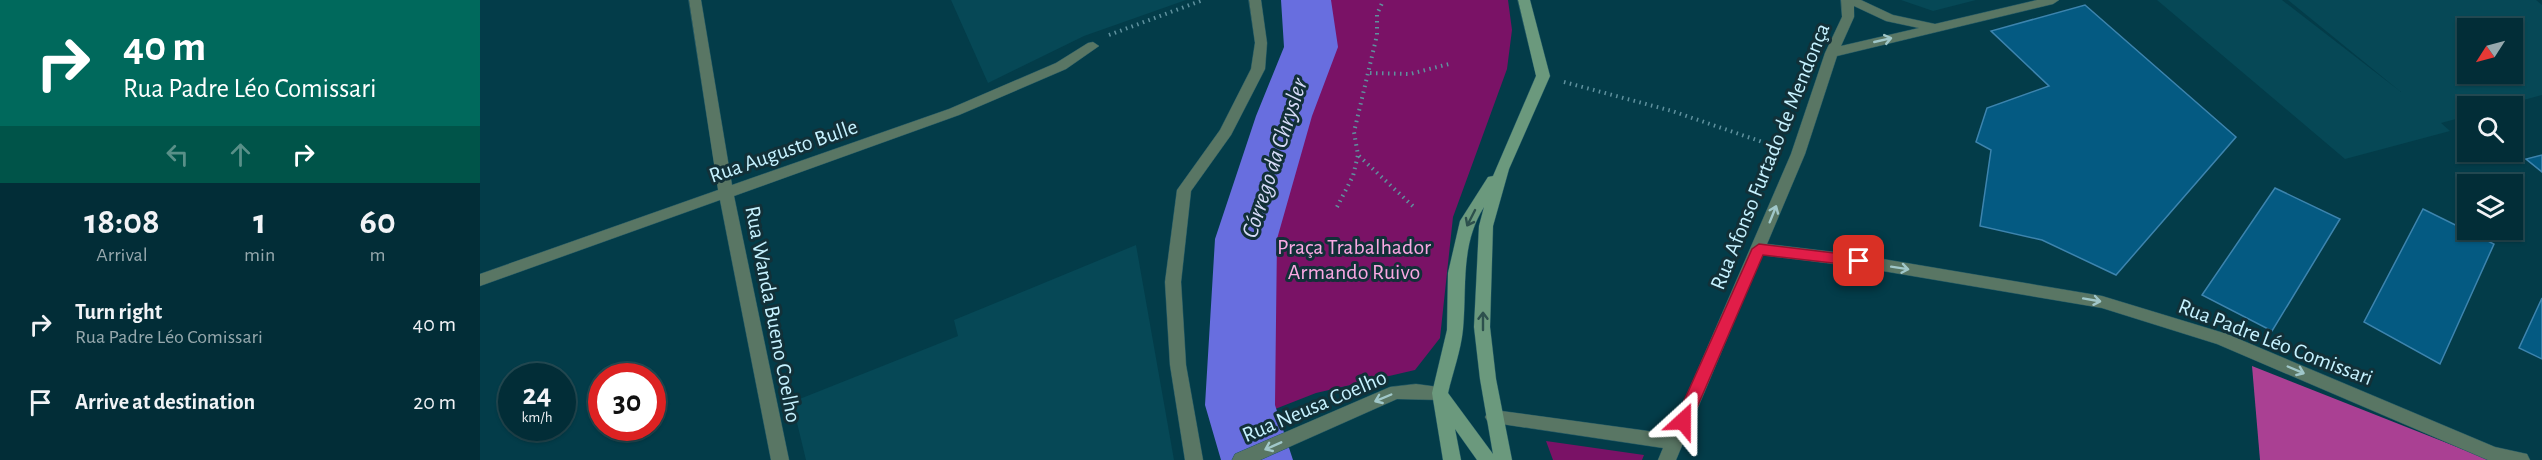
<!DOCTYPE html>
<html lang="en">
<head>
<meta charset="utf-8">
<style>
	body { margin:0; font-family:"Alegreya Sans",sans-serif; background:#0c353f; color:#f1f3f6; height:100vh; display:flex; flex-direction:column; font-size:22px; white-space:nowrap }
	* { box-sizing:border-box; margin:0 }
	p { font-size:20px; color:#96a8ad }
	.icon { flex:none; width:33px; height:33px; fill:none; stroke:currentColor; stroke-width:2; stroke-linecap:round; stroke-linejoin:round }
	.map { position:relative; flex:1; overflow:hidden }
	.panel { display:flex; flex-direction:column; background:#022d37; width:480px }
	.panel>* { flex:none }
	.hud { background:#00695c; color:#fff; overflow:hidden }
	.needle { width:39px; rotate:234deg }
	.tools { position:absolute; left:1977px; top:18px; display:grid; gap:12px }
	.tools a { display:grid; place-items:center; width:66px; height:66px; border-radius:0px; background:#022d37; box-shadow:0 2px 4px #0004,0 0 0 2px #234952; font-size:30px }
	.speed { position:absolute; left:18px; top:363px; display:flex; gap:12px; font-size:30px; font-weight:700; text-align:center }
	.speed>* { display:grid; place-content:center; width:78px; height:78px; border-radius:50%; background:#022d37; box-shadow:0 2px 4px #0004,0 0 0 2px #234952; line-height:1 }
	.speed small { font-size:15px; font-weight:400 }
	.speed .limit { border:9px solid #d22; background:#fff; color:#111 }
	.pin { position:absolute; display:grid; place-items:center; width:51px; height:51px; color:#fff; margin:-26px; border-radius:12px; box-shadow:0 3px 9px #0006 }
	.me { position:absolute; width:66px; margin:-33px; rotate:24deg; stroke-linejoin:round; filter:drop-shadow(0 0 4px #0008) }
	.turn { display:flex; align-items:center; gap:21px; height:126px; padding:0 24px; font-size:27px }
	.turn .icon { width:78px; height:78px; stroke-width:2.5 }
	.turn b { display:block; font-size:42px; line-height:51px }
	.lanes { display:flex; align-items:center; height:57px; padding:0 24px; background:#0003; justify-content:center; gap:30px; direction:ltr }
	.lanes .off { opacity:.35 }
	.eta { display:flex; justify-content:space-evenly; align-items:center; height:102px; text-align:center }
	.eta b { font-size:36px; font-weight:700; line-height:42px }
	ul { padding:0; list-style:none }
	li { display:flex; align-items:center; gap:18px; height:78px; padding:0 24px }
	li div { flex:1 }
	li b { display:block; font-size:22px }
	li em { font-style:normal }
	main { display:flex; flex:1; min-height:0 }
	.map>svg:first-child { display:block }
</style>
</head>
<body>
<main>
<section class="panel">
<div class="hud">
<div class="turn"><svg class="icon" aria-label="right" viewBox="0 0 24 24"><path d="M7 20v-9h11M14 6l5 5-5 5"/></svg><div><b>40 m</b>Rua Padre Léo Comissari</div></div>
<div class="lanes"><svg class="icon off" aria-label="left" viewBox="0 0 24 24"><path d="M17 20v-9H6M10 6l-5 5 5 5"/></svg><svg class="icon off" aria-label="ahead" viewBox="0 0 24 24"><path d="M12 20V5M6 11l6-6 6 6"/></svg><svg class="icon" aria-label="right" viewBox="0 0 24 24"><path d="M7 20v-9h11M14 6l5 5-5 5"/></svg></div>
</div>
<div class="eta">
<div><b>18:08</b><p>Arrival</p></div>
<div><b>1</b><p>min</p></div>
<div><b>60</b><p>m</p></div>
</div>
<ul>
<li><svg class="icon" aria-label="right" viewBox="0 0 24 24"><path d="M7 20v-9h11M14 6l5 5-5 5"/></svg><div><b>Turn right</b><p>Rua Padre Léo Comissari</p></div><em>40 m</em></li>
<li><svg class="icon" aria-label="arrive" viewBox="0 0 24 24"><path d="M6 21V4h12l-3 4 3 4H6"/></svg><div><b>Arrive at destination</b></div><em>20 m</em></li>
</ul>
</section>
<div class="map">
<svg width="2062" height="460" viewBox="0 0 2062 460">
	<rect width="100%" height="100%" fill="#033c49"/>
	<path fill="#064856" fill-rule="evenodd" d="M471,0H706L604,36L508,83Z
		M1421,0H1496L1453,11Z
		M1677,0H1802L1921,92L1808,0H2056L2062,5V95L2021,106H1988L1987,116L1961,123L1970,131L1865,159ZM1988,28H2032V74H1988Z
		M656,245L694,460H326L312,402L478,336L474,320Z"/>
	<path fill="#7a1266" d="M832,0H1028L1032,30L1027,69L973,217L960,338L935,370L836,393L780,415L781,243L810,161L840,46Z
		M1066,441L1164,455L1162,460H1073Z"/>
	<path fill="#aa4093" d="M1772,366L2010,460H1780Z"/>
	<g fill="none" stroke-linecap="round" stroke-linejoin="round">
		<path fill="#686edf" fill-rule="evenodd" d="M801,0H851L858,47L832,116L797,239L795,405L813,460H741L725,405L735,239L776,116L804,47Z"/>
	</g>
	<path fill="#045a82" stroke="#3d84ae" stroke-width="1.5" d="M1605,5L1756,137L1636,275L1562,240L1500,226L1511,150L1496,142L1507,108L1569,86L1511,31Z
		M2062,155V172L2046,159Z
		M1795,188L1860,219L1792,331L1722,295Z
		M1943,209L2014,244L1960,364L1884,322Z
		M2062,298V359L2039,348Z"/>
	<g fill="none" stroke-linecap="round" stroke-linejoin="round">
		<defs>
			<path id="street" d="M209,0H221L252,185L469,109L576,63L608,43L613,42L619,46L586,69L479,115L254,196L309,460H291L240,200L0,286V274L238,190Z
				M769,0H781L787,43L785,69L751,135L711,191L701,282L706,365L723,460H705L690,365L685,282L697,190L740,130L771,69L775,43Z
				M1361,0H1381L1413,15L1455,24L1557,0H1579L1573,4L1357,56L1325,154L1287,244L1379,255L1622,296L1747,334L2015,447L2047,454L2050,460H2008L1737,344L1622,308L1379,267L1282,255L1196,460H1178L1183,448L1008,422L1005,417L1008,412L1014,410L1190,434L1311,154L1345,53L1362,17ZM1374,6L1406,21L1439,28L1361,46L1374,17Z
				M936,384L966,388L968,393L966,398L960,400L917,399L780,460H752L755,454L910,387Z"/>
			<path id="secondary" d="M1038,0H1050L1070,76L1029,169L1013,226L1010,327L1016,379L1032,460H997L975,429L981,460H963L952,393L967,330L968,273L980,221L1008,177L1013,176L1056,76ZM1004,207L999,226L994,327L1000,379L1013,454L968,393C973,372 981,350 983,329C987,286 980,245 1004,207Z"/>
		</defs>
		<use href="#street" stroke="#225966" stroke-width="1"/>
		<use href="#secondary" stroke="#225966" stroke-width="1"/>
		<path stroke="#5f919e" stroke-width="4" stroke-dasharray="1.5 4.5" stroke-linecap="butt" d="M629,35L723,0
			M890,73L930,74L969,64
			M1084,82L1192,111L1297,147
			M879,156L936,209
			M857,207L873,176L878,155L874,132L897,35V14L903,1"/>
		<use href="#street" fill="#597664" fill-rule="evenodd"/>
		<use href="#secondary" fill="#6b997d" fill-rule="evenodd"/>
	</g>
	<defs><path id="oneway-shaft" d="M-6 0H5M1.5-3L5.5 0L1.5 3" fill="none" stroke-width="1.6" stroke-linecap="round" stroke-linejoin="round" transform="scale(1.5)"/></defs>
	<g stroke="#a0c7c9">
		<use href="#oneway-shaft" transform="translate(1403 40) rotate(-13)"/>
		<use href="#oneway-shaft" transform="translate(1293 214) rotate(-68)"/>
		<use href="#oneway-shaft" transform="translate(1420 268) rotate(9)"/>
		<use href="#oneway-shaft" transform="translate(1612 300) rotate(10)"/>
		<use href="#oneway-shaft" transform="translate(1816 370) rotate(23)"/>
		<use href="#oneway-shaft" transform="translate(903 398) rotate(157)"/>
		<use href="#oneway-shaft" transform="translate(793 446) rotate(156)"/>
	</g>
	<g stroke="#2d504d">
		<use href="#oneway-shaft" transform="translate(991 218) rotate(117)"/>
		<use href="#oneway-shaft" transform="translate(1003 321) rotate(-90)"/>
	</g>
	<path fill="#e11d48" stroke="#92132f" stroke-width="1.5" d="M1279,244L1379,256L1386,261L1379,266L1283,255L1209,426L1203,428L1198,426L1195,421L1272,249Z"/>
	<g text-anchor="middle" stroke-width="6" stroke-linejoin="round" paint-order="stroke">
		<g font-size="22" fill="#c6f2ff" stroke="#123038">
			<text transform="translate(303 150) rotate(-19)" y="8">Rua Augusto Bulle</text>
			<text transform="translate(1289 156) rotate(-68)" y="8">Rua Afonso Furtado de Mendonça</text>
			<text transform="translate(294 314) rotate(79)" y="8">Rua Wanda Bueno Coelho</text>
			<text transform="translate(1796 341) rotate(21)" y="8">Rua Padre Léo Comissari</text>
			<text transform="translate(834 405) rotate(-23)" y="8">Rua Neusa Coelho</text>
		</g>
		<g font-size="22" fill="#faa9e3" stroke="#123038">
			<text x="874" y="254">Praça Trabalhador<tspan x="874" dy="25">Armando Ruivo</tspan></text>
		</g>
		<g font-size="24" font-style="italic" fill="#d5daf7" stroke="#123038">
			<text transform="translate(794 158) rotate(-72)" y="8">Córrego da Chrysler</text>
		</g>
	</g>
</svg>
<div class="tools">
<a><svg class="needle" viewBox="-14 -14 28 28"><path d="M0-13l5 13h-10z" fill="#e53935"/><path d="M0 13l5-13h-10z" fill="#96a8ad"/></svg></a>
<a><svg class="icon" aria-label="search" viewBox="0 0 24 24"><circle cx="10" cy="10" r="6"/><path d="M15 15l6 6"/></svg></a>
<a><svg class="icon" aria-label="layers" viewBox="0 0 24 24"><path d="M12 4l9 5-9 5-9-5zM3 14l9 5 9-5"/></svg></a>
</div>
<div class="speed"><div>24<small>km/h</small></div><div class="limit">30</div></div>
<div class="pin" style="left:1379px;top:261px;background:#d93025"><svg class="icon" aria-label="arrive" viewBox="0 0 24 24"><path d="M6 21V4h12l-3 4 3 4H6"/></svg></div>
<svg class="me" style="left:1203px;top:421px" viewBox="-20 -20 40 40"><path d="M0-17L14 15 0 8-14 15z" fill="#e11d48" stroke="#fff" stroke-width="4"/></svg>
</div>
</main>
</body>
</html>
